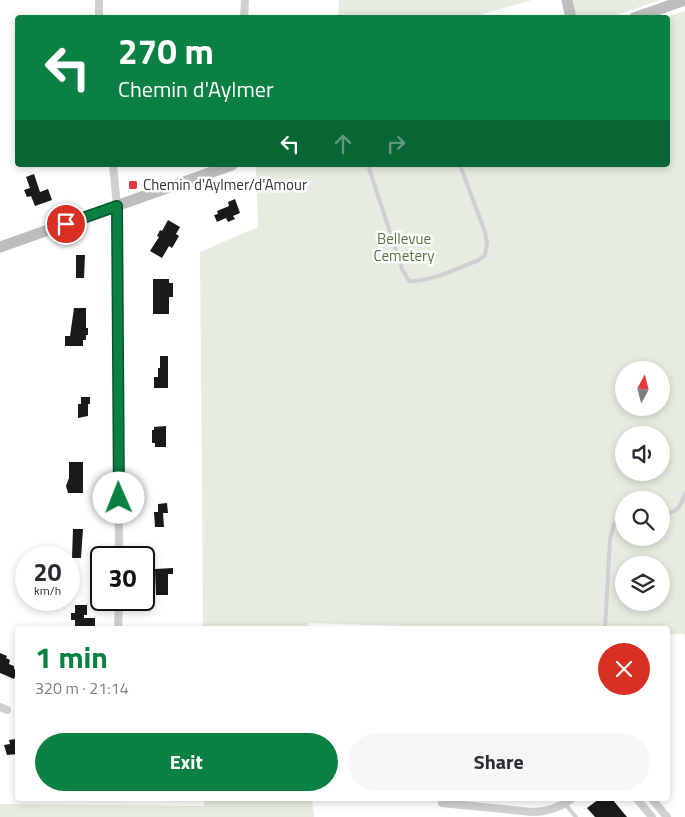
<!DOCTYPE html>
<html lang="en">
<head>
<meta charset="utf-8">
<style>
	body { margin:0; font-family:"Titillium Web",sans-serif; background:#f7f7f7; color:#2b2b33; height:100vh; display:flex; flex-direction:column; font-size:19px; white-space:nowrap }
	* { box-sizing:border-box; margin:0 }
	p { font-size:16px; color:#7c7c81 }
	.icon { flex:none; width:28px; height:28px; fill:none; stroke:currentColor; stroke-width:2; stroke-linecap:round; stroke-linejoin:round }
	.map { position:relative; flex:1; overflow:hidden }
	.sheet { position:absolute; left:15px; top:626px; width:655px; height:175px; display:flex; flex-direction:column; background:#fff; border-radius:5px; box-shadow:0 2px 8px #0003 }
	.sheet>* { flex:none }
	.banner { position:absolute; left:15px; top:15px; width:655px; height:152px; border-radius:5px; box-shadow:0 2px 8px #0003; background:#0b8043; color:#fff; overflow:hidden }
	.needle { width:32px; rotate:7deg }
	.controls { position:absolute; left:615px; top:361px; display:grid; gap:10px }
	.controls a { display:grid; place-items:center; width:55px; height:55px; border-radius:50%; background:#fff; box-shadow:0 2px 8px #0003; font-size:25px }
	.speed { position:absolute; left:15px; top:546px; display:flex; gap:10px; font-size:25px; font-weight:700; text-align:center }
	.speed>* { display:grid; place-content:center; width:65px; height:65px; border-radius:50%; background:#fff; box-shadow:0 2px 8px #0003; line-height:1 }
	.speed small { font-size:12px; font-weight:400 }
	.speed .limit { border:2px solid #111; border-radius:8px; background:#fff; color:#111 }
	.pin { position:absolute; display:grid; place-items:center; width:42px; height:42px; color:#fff; margin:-21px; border:2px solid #fff; border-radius:50%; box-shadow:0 1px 5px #0007 }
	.me { position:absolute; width:55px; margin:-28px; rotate:359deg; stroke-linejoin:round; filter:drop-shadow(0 0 4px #0008) }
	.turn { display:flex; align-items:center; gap:18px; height:105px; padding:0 20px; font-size:22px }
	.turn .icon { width:65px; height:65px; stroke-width:2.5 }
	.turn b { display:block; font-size:35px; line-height:42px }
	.lanes { display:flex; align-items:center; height:48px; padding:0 20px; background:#0003; justify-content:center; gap:25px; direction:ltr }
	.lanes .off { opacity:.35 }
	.round { display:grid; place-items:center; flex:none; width:52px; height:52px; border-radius:26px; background:#f7f7f7 }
	.overview { display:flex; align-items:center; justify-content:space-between; height:85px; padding:0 20px }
	h1 { font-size:30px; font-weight:700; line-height:38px; color:#0b8043 }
	.action { display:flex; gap:10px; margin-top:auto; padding:10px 20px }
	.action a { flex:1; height:58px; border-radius:30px; background:#0b8043; color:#fff; font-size:20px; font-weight:700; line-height:58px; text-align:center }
	.action a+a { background:#f7f7f7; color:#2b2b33 }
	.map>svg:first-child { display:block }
</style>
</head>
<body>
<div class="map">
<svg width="685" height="817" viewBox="0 0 685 817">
	<rect width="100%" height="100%" fill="#fff"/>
	<path fill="#e6ecdf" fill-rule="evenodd" d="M339,0H532L473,17H338Z
		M573,0H660L611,17L573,18Z
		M685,11V641L684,634H668V629H494L309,623L308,629H203L200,252L258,227L256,165H668L667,17ZM624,370H661V408H624ZM624,435H661V472H624ZM624,500H661V538H624ZM624,565H661V602H624Z
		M204,799H312L314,817H0V804L204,806Z"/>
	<path fill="#1a1a1a" d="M34,174L40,192L48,189L52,200L35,206L31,196L27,197L24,190L30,188L26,177Z
		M235,199L240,213L233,216L235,219L228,222L226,218L217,222L214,215L218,214L217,211L229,206L228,202Z
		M168,220L180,227L176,234L179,236L172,248L169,246L162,258L150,251L159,237L157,236L160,230L162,231Z
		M76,255H85L84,278H76Z
		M153,279H169V283H173V297H169V314H153Z
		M74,308H86V328H88V335H86V340H83V346H65V336H70Z
		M160,356H168V388H154V377H158V368H160Z
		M81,397H90V404H88V416L78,418V404H81Z
		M166,426V447H155V443H152V430H154V427Z
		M69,462H83V493H68L66,486L69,478Z
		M167,503L168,513H163L164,527H155L154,512H158V504Z
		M73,529H83L81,558H72Z
		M173,568V574H168V595H156L155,569Z
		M75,605H87V615H84V618H95V627L75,626V620H71V613H75Z
		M0,653L7,656L6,658L10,660L9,664L14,666V669L18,670L14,679L0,673Z
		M16,739V741H18V754L7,755L4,745L10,744L9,740Z
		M599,799H612L627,817H595L587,808Z"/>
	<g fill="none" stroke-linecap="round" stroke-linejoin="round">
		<path stroke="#d0d0d0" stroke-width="4" d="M368,165L402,269L409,281C432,282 457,268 479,260L485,255L487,242L485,232L460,165
			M661,515C678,512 679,509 685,494
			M605,629L610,539L614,524L624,515
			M565,804L576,817"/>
		<path stroke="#d0d0d0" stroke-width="8" d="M99,0V18
			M244,18L245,0
			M113,165L117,206L119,558
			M118,629L119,600
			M0,707L7,710
			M637,799L652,817
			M652,799L667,817
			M442,803L532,812C547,812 559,808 571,799"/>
		<path stroke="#bdbdbd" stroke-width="11" d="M567,0L571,18
			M634,18L685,0
			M0,247L232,165"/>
	</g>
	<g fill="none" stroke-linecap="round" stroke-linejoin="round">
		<defs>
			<path id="route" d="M66,224L117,206L119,498"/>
		</defs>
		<use href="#route" stroke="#07532c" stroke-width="12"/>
		<use href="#route" stroke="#0b8043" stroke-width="9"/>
	</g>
	<rect fill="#e63946" stroke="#fff" stroke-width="2" x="128" y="180" width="10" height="10" rx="2.5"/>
	<g text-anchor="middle" stroke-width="5" stroke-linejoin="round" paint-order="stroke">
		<g font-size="15" fill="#333" stroke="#fff" text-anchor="start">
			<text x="143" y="190">Chemin d'Aylmer/d'Amour</text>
		</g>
		<g font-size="15" fill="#56703f" stroke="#fff">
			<text x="404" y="244">Bellevue<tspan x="404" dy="17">Cemetery</tspan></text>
		</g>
	</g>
</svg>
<div class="controls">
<a><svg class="needle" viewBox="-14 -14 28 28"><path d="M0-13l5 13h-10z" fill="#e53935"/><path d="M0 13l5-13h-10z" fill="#7c7c81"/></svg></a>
<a><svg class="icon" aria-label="sound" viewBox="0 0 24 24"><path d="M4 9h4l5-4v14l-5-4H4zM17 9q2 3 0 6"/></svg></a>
<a><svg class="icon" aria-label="search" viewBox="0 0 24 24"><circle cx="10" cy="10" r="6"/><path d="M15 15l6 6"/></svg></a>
<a><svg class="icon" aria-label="layers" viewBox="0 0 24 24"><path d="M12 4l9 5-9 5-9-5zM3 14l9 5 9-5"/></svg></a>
</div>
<div class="speed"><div>20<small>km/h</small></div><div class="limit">30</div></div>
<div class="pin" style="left:66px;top:224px;background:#d93025"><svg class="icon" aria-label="arrive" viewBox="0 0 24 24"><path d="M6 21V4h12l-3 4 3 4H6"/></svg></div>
<svg class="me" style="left:119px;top:498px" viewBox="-20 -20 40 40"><circle r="19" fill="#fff"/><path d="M0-13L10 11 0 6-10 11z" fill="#0b8043"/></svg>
<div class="banner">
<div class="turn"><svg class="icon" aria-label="left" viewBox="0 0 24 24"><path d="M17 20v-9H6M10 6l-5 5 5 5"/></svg><div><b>270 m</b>Chemin d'Aylmer</div></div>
<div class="lanes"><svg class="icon" aria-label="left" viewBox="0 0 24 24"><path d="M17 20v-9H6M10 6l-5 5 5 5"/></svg><svg class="icon off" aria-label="ahead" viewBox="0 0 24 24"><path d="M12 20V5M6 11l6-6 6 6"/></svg><svg class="icon off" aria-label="right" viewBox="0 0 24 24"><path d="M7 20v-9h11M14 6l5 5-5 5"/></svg></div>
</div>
<section class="sheet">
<div class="overview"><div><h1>1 min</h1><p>320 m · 21:14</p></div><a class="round" style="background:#d93025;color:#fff"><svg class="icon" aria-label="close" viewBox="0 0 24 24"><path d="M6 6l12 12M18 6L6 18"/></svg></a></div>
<div class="action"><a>Exit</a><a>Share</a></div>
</section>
</div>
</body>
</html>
